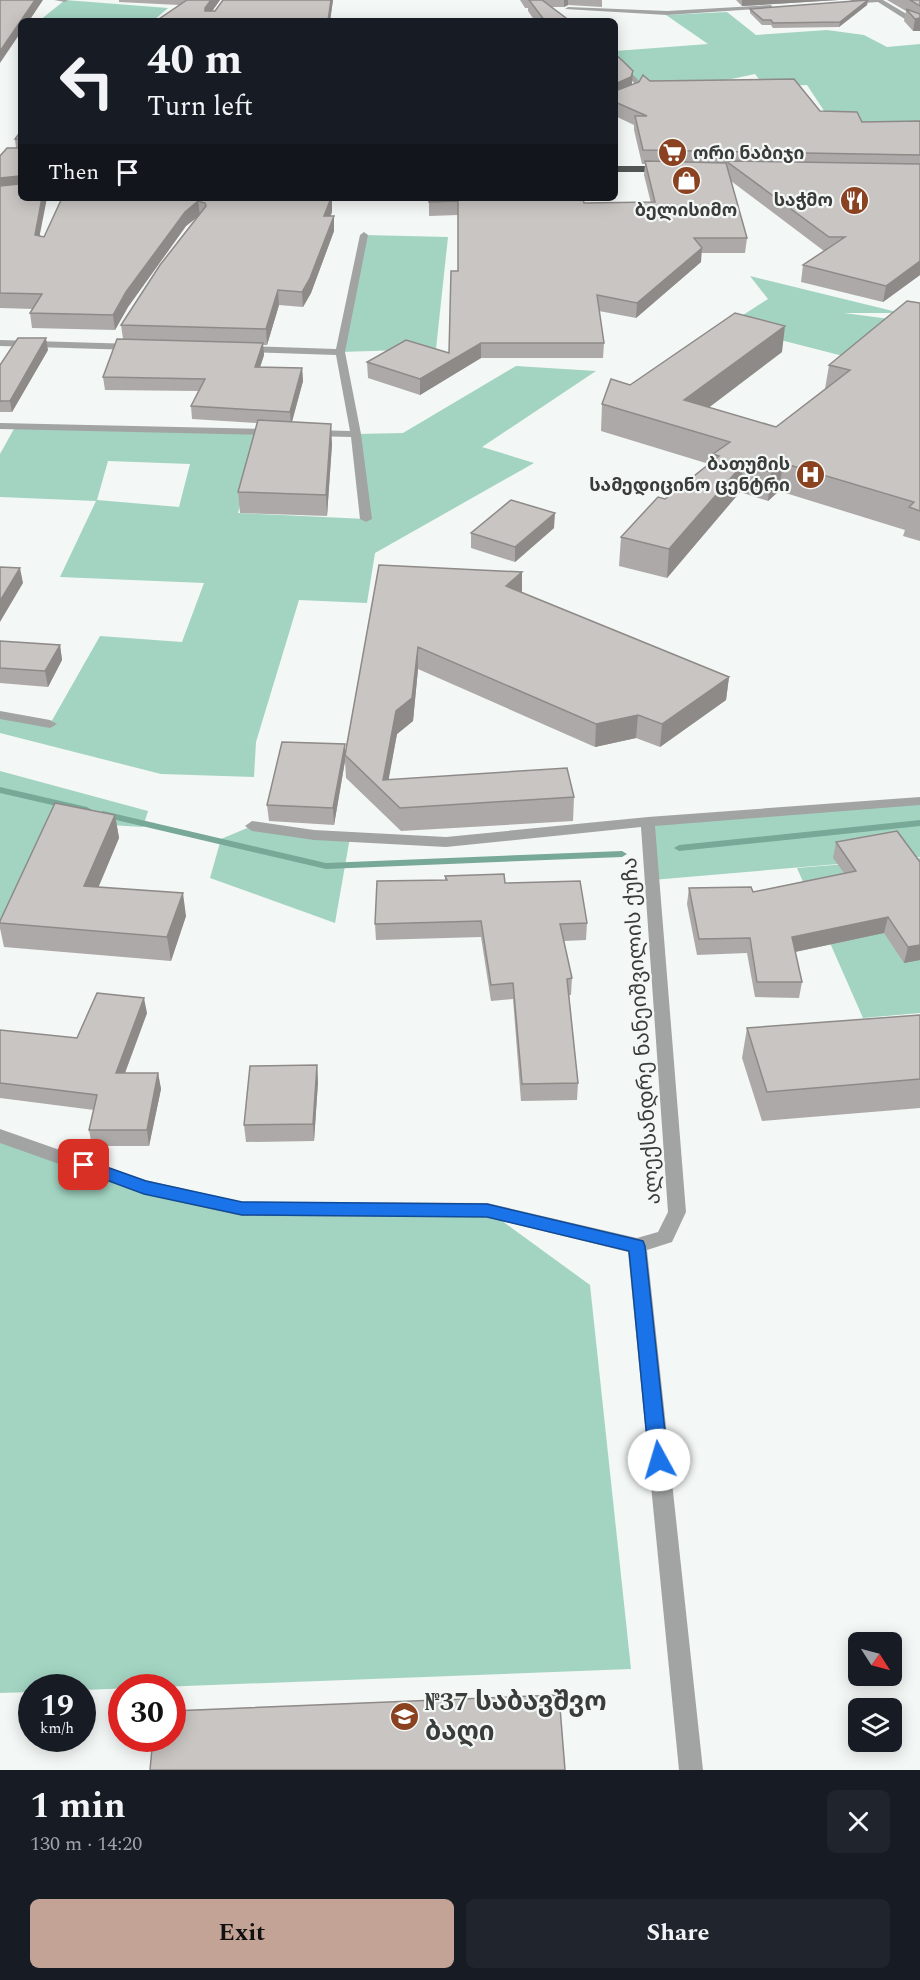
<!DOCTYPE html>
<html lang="en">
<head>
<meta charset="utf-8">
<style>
	body { margin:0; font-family:Spectral,"Noto Sans Georgian",serif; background:#20242c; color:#f1f3f6; height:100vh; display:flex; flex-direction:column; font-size:22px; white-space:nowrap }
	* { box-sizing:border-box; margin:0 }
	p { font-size:20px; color:#9ea1a6 }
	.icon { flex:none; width:33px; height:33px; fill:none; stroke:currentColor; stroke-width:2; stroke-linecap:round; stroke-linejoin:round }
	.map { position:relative; height:1770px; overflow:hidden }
	.sheet { display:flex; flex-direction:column; background:#171b24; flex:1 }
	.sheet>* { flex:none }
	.guide { position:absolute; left:18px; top:18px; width:600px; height:183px; border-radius:9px; box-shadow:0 3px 15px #0003; background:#171b24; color:#f1f3f6; overflow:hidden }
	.needle { width:39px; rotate:126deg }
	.fabs { position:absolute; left:848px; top:1632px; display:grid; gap:12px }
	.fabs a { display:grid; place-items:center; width:54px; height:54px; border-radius:9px; background:#171b24; box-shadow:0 3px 15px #0003; font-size:30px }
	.speed { position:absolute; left:18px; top:1674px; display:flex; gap:12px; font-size:30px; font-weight:700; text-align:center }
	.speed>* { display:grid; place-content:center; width:78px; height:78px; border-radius:50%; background:#171b24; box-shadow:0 3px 15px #0003; line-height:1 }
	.speed small { font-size:15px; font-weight:400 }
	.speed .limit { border:9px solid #d22; background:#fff; color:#111 }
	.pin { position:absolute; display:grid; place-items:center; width:51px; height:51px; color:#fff; margin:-26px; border-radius:12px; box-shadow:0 3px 9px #0006 }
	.me { position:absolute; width:66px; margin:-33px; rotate:354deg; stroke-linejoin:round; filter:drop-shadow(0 0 4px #0008) }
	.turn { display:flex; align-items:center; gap:21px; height:126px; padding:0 30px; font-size:27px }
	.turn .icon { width:78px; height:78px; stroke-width:2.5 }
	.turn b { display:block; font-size:42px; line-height:51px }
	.then { display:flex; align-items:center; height:57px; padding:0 30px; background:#0003; gap:12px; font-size:22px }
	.round { display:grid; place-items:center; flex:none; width:63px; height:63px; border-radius:9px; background:#20242c }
	.headline { display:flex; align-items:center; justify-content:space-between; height:102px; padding:0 30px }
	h1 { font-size:36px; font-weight:700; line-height:45px }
	.cta { display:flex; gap:12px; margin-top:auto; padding:12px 30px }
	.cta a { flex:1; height:69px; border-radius:9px; background:#c3a396; color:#111; font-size:24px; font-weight:700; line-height:69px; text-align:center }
	.cta a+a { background:#20242c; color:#f1f3f6 }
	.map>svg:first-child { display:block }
</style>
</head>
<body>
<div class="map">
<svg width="920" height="1770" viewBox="0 0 920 1770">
	<rect width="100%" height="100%" fill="#f3f7f5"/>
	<path fill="#a3d4c2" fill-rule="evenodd" d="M65,0L168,8L153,21H39Z
		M727,12L756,35L827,30L864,35L887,47L920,44V126L832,123L807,85L765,87L755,74L615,104L639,84L615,58V51L708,44L666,15Z
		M364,235L448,237L436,349L340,352Z
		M750,276L901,313H844L920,323L847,357L726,326L768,299Z
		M516,366L596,371L482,447L534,463L375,553L367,603L299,600L256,742L254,777L161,774L0,733V715L50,724L100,636L182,642L204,583L60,577L96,501L0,497V454L15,427L259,432L238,513L366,519L356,434L403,433ZM108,461L190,464L179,507L97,500Z
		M0,771L148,811L143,827L59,822L0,930Z
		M920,801V857L652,880L648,822Z
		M252,826L350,837L335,923L210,878L221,839Z
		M920,858V1013L863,1018L797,868Z
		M0,1136L144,1187L242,1209L487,1210L590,1285L631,1669L83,1690L82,1688H32L31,1692L0,1693Z"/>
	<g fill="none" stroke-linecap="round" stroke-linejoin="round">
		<path fill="#78a897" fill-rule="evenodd" d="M0,787L87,807L92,810L87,813L0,793Z
			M103,811L326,863L622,851L627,854L622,857L326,869L99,816L98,814Z
			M920,820V826L679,851L674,848L679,845Z"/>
		<path fill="#a2a4a3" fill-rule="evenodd" d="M54,0H68L65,2Z
			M852,0H883L920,22V26L908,21L878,2L849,4L846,2Z
			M771,5L773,8L667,15L565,9L568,7L667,11Z
			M615,56L642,84L637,94L615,103V99L632,92L635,84L615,62Z
			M364,232L368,235L345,352L361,434L372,519L366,522L360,519L351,437L312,436L307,433L312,430L350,431L336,355L243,352L238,349L243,346L336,349L360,235Z
			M0,340L135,344L140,347L135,350L0,346Z
			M0,423L273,429L278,432L273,435L0,429Z
			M0,711L50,720L57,724L50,728L0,719Z
			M920,797V805L655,826L686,1212L672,1242L647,1250L703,1770H679L628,1252L487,1217L242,1216L144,1194L0,1143V1129L145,1180L242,1202L487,1203L637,1238L658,1232L668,1212L641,827L446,847L314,840L252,831L245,826L252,821L314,830L446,837L648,817Z"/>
		<path fill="#525654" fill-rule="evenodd" d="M615,166H667L671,169L667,172H615Z"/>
	</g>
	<path fill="#ada9a8" d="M119,0H220L212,11L333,0L330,21H156L179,5L119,2Z
		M520,0H602V7L568,5L564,7H552L570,21H535L528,11V8H525Z
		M736,0H838L742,6Z
		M868,0L867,5L839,27L773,28L771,25H762L750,13V9Z
		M887,0H920V31H913L904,21L906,11Z
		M615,54L632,85L650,81L820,111L862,122L920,121V275L883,302L801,282L803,265L824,251L731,181L747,238L745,253H701V262L636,318L599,311L604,343L603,358H481L420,395L368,378L367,362L449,353L458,271V215L429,216V198L584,203H651L644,175L645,164H642L634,130V125L615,116Z
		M21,131L40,236L44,237L62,198H332V212L330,216H334V231L311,293L303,307L279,305L267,345H263L264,355L260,367L302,368L303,381L292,422L332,444L327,516L240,513L238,492L257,423L192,419L191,406L198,391L105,390L103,377L123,339L121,325L200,215L186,226L128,307L115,330L32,328L30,313L33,309L0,308V156L16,148L15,139Z
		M920,303V541L903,536L905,530L779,491L768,501L740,492L667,578L619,566L621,537L665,499L709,464L601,431L602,404L630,385L782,352L708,407L776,427L825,389L829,365Z
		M48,350L12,412H0V365Z
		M554,528L515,562L471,548V533Z
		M379,565L522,572V593L729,677L726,700L660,747L636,738L595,747L418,669L413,721L397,734L388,780L574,797L573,821L401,831L346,778L345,761L334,825L269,821L267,805L345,744V754Z
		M0,641L60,645L62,660L48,687L0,683Z
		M115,815L119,838L98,887L186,916L171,961L4,947L0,928V921Z
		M836,842L920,862V960L904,963L884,933L795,952L802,982L799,998L755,997L747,953L697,955L687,904L689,888L753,892L844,873L833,858Z
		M445,876L505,883L587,923L586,940L564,941L572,978L571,995H569L578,1083L577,1100L521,1101L513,999L491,1001L481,937L376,940L375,924L445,881Z
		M147,1013L125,1073H158L161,1089L149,1146H92L89,1130L94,1110L0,1098V1030L77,1038Z
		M920,1015V1108L762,1121L742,1058L747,1028Z
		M317,1065L318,1082L314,1141L246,1142L244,1125Z"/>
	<path fill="#8d8a88" d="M35,0H43L29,21H21V32L0,63V51Z
		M211,0H220L206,20L205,8Z
		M331,0H333L330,21H328Z
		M564,0H568V5L564,7Z
		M742,0H838L742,6Z
		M868,0L867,5L839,27L840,22Z
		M920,18V31H913L915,19Z
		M633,71L632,84L615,97V84Z
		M19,176L21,190L0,192V178Z
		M42,198H47L37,249L35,235Z
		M332,198V212L325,230L324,216Z
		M198,201L200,215L186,226L128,307L115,330L113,315L126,292L185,212Z
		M334,216V231L311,293L303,307L302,292Z
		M702,248L701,262L636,318L637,303Z
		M920,261V275L883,302L886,286Z
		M278,290L279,305L267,345L266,329Z
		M785,326L782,352L682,428L684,400Z
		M46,338L48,350L12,412L10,401Z
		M263,343L264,355L256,380L255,367Z
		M481,343V358L420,395V379Z
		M302,368L303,381L291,425L290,412Z
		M331,424L332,444L327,516L326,495Z
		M783,463L779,491L768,501L771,472Z
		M743,464L740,492L667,578L669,549Z
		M555,513L554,528L515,562V547Z
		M20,568L23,583L0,622V601Z
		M522,572V594L506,586Z
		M60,645L62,660L48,687L45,671Z
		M418,647V669L413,721L397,734L386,794L383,780L396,711Z
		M729,677L726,700L660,747L662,724Z
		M638,715L636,738L595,747L596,724Z
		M345,744V761L334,825L333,808Z
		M115,815L119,838L89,910L84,886Z
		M183,893L186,916L171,961L167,937Z
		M888,917L884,933L790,953L792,937Z
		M920,945V960L904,963L908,947Z
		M144,998L147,1013L119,1089L116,1073Z
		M317,1065L318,1082L314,1141L313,1124Z
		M158,1073L161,1089L149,1146L147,1130Z"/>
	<path fill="#c9c5c3" stroke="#8d8a88" stroke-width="1.5" d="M0,0H35L0,51Z
		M187,0H211L205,8V11H215L223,0H331L328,21H156Z
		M529,0H542L570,21H545Z
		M868,0L840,22L773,23L771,20H763L750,9Z
		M910,0H920V6Z
		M906,9L920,14V18L915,19Z
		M615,54L624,62L633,71L631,77L615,84Z
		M643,75L650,81L794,79L820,111L857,112L862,122L920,121V155L643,150L635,116H647L615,102V91L639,82Z
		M21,131V198H42L35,235L44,237L62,198H331L324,216H334L310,278L302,292L278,290L266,329L121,325L160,265L206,206L205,203L198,201L185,212L126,292L113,315L30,313L42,294L0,293V186L19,184L21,182L19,176L0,178V156L7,148H20V139H15Z
		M645,161L726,163L747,238H694L702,248L637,303L597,295L604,343H481L420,379L367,362L406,340L449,353L451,271H458V201L429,202V198H583L584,203L655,202Z
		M726,161L920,164V261L886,286L803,265L845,237H829Z
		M907,301L920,303V511L909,507L914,502L783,463L771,472L743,464L669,549L621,537L658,497L665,499L719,456L713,454L730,442L602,404L611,379L630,385L735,313L785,326L684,400L776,427L850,370L829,365Z
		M18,338H46L10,401H0V365Z
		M117,339L263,343L255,367L302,368L290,412L191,406L205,379L103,377Z
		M258,420L331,424L326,495L238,492Z
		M511,500L555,513L515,547L471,533Z
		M379,565L522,572L506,586L729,677L662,724L638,715L596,724L418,647L412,698L396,711L383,780L567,768L574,797L400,808L345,755Z
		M0,567L20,568L0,601Z
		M0,641L60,645L45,671L0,668Z
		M282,742L345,744L333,808L267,805Z
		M55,803L115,815L84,886L183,893L167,937L0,923V921Z
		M897,831L920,862V945L908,947L888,917L792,937L802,982H757L750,938L699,939L689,888L751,887L753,892L856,871L836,842Z
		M504,874L505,883L580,881L587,923L560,924L572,978L567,979L578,1083L522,1084L513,983L491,985L481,921L375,924L377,881L447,880L445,876Z
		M97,993L144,998L116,1073H158L147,1130H89L97,1095L0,1083V1030L77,1038Z
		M920,1015V1079L767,1092L747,1028Z
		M317,1065L313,1124L244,1125L250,1066Z
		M559,1695L565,1770H150L153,1738H172V1711Z"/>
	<path fill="#1a73e8" stroke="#114b97" stroke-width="1.5" d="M84,1159L146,1181L242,1202L487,1204L643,1241L645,1246L668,1460L666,1467L659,1469L652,1467L649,1460L629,1251L487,1217L242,1215L144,1194L79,1170L76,1165L79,1161Z"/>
	<defs>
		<symbol id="supermarket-disc" viewBox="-11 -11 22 22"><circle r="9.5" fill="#8a4221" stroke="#f3f7f5"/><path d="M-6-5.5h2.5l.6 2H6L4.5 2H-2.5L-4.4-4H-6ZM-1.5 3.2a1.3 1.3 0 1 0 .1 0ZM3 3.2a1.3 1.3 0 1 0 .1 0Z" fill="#fff"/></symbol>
		<symbol id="shop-disc" viewBox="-11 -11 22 22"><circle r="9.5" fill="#8a4221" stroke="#f3f7f5"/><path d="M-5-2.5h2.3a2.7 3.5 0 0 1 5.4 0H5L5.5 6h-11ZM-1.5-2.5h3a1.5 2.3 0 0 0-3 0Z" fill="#fff"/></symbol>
		<symbol id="restaurant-disc" viewBox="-11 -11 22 22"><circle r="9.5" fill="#8a4221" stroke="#f3f7f5"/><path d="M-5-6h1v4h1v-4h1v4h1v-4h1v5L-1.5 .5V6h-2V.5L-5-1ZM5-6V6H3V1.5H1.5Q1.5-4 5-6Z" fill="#fff"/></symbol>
		<symbol id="hospital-disc" viewBox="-11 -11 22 22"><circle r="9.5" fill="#8a4221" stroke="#f3f7f5"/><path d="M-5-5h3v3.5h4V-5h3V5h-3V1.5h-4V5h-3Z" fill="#fff"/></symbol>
		<symbol id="school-disc" viewBox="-11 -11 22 22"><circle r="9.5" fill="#8a4221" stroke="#f3f7f5"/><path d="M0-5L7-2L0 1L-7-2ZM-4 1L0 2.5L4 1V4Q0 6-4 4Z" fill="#fff"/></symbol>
	</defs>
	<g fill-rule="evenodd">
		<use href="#supermarket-disc" x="656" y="136" width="33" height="33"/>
		<use href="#shop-disc" x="670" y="164" width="33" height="33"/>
		<use href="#restaurant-disc" x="838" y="184" width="33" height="33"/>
		<use href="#hospital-disc" x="794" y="458" width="33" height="33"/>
		<use href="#school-disc" x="388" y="1700" width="33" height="33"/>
	</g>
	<g text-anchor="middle" stroke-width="4.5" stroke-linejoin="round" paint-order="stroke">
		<g font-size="18" font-weight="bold" fill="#3a3c3b" stroke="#f3f7f5" text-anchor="end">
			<text x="693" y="159" text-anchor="start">ორი ნაბიჯი</text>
			<text x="833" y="206">საჭმო</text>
			<text x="686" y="216" text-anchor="middle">ბელისიმო</text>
			<text x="790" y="470">ბათუმის<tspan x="790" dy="21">სამედიცინო ცენტრი</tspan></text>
		</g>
		<g font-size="21" fill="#3a3c3b" stroke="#f3f7f5">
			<text transform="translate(641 1031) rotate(-94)" y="7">ალექსანდრე ნანეიშვილის ქუჩა</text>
		</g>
		<g font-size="26" font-weight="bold" fill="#3a3c3b" stroke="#f3f7f5" text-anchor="start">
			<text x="425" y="1710">№37 საბავშვო<tspan x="425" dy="30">ბაღი</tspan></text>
		</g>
	</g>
</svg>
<div class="fabs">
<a><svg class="needle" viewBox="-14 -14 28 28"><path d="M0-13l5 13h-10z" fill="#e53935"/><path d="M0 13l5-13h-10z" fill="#9ea1a6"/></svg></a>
<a><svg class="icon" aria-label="layers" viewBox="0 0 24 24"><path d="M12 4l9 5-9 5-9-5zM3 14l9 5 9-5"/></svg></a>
</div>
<div class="speed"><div>19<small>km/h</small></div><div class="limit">30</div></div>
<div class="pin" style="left:84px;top:1165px;background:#d93025"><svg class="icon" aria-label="arrive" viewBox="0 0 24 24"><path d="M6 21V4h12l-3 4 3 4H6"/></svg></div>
<svg class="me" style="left:659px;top:1460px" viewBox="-20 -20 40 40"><circle r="19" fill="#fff"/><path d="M0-13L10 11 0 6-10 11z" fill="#1a73e8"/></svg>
<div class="guide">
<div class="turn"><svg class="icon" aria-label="left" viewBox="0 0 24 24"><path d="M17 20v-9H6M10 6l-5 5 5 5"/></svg><div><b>40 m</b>Turn left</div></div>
<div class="then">Then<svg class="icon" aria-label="arrive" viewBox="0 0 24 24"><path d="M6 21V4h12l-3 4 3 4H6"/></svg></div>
</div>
</div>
<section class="sheet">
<div class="headline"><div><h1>1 min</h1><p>130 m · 14:20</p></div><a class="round"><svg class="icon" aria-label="close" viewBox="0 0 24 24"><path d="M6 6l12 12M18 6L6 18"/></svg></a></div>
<div class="cta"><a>Exit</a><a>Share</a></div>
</section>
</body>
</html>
